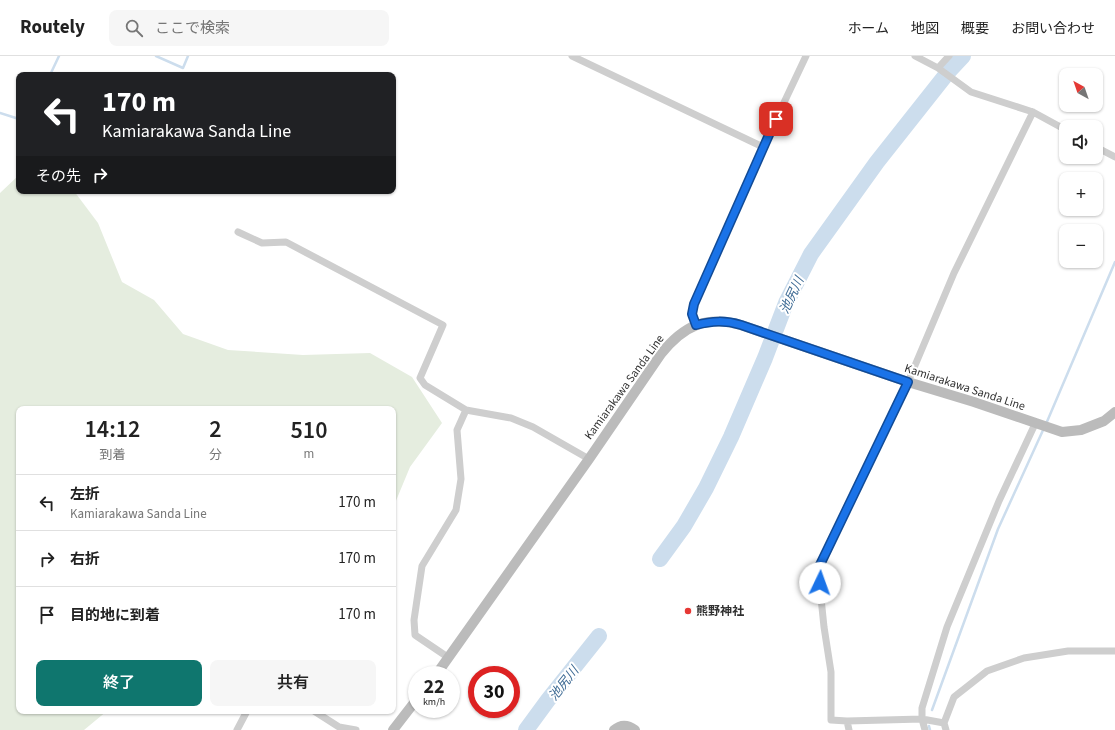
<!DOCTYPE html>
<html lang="ja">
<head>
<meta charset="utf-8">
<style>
	body { margin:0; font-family:"Source Sans 3","Noto Sans JP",sans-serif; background:#f6f6f6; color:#222; height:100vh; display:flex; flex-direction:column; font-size:15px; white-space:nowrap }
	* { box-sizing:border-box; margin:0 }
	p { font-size:13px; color:#767676 }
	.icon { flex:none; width:22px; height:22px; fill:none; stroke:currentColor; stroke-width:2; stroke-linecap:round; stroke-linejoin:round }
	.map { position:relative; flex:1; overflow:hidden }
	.side { position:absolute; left:16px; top:350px; width:380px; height:308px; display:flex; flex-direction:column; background:#fff; border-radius:8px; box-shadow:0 1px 3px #0004 }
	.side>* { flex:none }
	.banner { position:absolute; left:16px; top:16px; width:380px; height:122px; border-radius:8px; box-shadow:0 1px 3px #0004; background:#202124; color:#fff; overflow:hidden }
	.needle { width:26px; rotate:320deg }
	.fabs { position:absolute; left:1059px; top:12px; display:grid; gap:8px }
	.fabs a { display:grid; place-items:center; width:44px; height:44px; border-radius:8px; background:#fff; box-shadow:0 1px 3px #0004; font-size:20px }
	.speed { position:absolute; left:408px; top:610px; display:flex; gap:8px; font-size:20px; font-weight:700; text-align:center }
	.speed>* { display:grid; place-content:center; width:52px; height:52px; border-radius:50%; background:#fff; box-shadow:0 1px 3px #0004; line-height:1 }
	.speed small { font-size:10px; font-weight:400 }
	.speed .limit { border:6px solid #d22; background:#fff; color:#111 }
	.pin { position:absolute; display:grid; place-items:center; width:34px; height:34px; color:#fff; margin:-17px; border-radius:8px; box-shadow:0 2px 6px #0006 }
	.me { position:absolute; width:44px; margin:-22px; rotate:3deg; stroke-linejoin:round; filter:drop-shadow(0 0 3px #0008) }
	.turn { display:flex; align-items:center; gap:14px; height:84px; padding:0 20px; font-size:18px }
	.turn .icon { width:52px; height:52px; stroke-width:2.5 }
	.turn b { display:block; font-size:28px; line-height:34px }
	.then { display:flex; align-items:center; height:38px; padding:0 20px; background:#0003; gap:8px; font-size:15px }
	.eta { display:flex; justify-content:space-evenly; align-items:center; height:68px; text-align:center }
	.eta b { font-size:24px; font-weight:600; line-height:28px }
	.primary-button { display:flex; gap:8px; margin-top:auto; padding:8px 20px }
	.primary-button a { flex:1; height:46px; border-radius:8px; background:#0f766e; color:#fff; font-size:16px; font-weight:600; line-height:46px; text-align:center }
	.primary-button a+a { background:#f6f6f6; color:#222 }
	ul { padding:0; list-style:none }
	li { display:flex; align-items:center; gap:12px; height:56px; padding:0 20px; border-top:1px solid #e0e0e0 }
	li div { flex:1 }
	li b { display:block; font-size:15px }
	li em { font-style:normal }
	header { display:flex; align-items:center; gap:24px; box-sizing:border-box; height:56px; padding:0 20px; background:#fff; border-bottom:1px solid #e0e0e0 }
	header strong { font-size:19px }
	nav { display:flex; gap:22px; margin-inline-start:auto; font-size:14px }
	.search { width:280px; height:36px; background:#f6f6f6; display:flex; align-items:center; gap:10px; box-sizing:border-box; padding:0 14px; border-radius:8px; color:#767676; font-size:15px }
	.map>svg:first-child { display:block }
</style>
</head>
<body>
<header>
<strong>Routely</strong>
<div class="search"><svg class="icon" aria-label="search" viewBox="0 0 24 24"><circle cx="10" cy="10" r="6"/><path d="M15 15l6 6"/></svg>ここで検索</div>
<nav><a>ホーム</a><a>地図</a><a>概要</a><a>お問い合わせ</a></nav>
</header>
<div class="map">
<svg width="1115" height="674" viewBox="0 0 1115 674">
	<rect width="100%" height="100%" fill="#fff"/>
	<path fill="#e5eddf" d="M19,119V135H74L98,167L122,226L154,244L183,278L228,294L303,299L370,297L412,321L442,367L410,411L393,452V353H19V655H107L84,674H0V137Z"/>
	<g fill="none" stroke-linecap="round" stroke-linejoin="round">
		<path stroke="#ccdded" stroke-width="2.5" d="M156,0L183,12L188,0
			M50,19L59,0
			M0,57L19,63
			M1046,368L1115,206
			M932,654L998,473L1044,372
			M929,670L930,674"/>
		<path stroke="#ccdded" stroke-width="16" d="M660,503L684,470L706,432L731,381L765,302L786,247L811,198L877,106L949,15L963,0
			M526,674L548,644L599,580"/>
		<path stroke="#cecece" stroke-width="7" d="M572,0L763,91
			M915,0L938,12L971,36L1033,56L1066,74
			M938,12L949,0
			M1096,91L1115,101
			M238,176L262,187L286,186L443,269L420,322L425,329L466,354L511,362L533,371L589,403
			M696,269L692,258L694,247L763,91L806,0
			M449,602L415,579L414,564L422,510L456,454L461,423L457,374L466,354
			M314,655L339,671L356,674
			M847,665L922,663L944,667
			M237,674L247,655
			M849,674L847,665L831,664V616L824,571L818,513L908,326L954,217L1033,56
			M925,674L922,663V652L947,571L999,445L1035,368
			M946,674L944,667L954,641L987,615L1024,602L1068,595H1115"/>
		<path stroke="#bbb" stroke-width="10" d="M436,619L589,403L661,298C683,270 706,259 741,269L908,326L974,346L1062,376L1081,374L1104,365L1115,356
			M393,674L417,643
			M614,674C621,668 627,668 635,674"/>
	</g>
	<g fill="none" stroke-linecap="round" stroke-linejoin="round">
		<defs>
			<path id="route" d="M776,63L694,248L692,258L696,269C712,265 725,264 741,269L908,326L818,513L820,527"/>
		</defs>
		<use href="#route" stroke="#114b97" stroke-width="10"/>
		<use href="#route" stroke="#1a73e8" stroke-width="7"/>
	</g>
	<circle fill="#e63834" stroke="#fff" stroke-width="1.5" cx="688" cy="555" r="4"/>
	<g text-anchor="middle" stroke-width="4" stroke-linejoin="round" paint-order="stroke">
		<g font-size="12" fill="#313131" stroke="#fff">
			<text transform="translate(624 331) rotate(-54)" y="4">Kamiarakawa Sanda Line</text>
			<text transform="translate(965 331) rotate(18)" y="4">Kamiarakawa Sanda Line</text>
		</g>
		<g font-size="12" font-weight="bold" fill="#313131" stroke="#fff" text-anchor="start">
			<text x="696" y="559">熊野神社</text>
		</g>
		<g font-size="13" font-style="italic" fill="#3d6a94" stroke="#fff">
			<text transform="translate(791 239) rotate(-65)" y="5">池尻川</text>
			<text transform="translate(563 627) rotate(-52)" y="5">池尻川</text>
		</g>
	</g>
</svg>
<div class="fabs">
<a><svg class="needle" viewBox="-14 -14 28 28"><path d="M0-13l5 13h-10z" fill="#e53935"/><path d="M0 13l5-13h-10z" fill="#767676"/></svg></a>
<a><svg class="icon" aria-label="sound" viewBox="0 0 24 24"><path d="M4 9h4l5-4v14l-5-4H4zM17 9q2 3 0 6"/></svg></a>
<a>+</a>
<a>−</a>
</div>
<div class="speed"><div>22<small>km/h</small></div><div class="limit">30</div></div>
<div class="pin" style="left:776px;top:63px;background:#d93025"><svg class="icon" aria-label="arrive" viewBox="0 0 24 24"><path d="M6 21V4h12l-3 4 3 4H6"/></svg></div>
<svg class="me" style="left:820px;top:527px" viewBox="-20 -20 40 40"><circle r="19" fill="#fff"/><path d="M0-13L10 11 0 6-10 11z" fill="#1a73e8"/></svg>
<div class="banner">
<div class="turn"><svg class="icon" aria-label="left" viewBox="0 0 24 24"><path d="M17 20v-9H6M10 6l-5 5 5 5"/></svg><div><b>170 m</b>Kamiarakawa Sanda Line</div></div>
<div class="then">その先<svg class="icon" aria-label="right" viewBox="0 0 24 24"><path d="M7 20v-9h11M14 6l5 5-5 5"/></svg></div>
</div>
<section class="side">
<div class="eta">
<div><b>14:12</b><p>到着</p></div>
<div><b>2</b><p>分</p></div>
<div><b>510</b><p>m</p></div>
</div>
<ul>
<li><svg class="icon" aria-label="left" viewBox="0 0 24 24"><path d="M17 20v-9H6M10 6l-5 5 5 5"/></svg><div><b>左折</b><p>Kamiarakawa Sanda Line</p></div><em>170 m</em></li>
<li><svg class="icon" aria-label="right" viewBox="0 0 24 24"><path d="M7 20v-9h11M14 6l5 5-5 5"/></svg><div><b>右折</b></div><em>170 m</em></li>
<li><svg class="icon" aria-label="arrive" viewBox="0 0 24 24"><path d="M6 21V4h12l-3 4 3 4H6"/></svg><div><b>目的地に到着</b></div><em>170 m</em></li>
</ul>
<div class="primary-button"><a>終了</a><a>共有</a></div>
</section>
</div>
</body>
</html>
